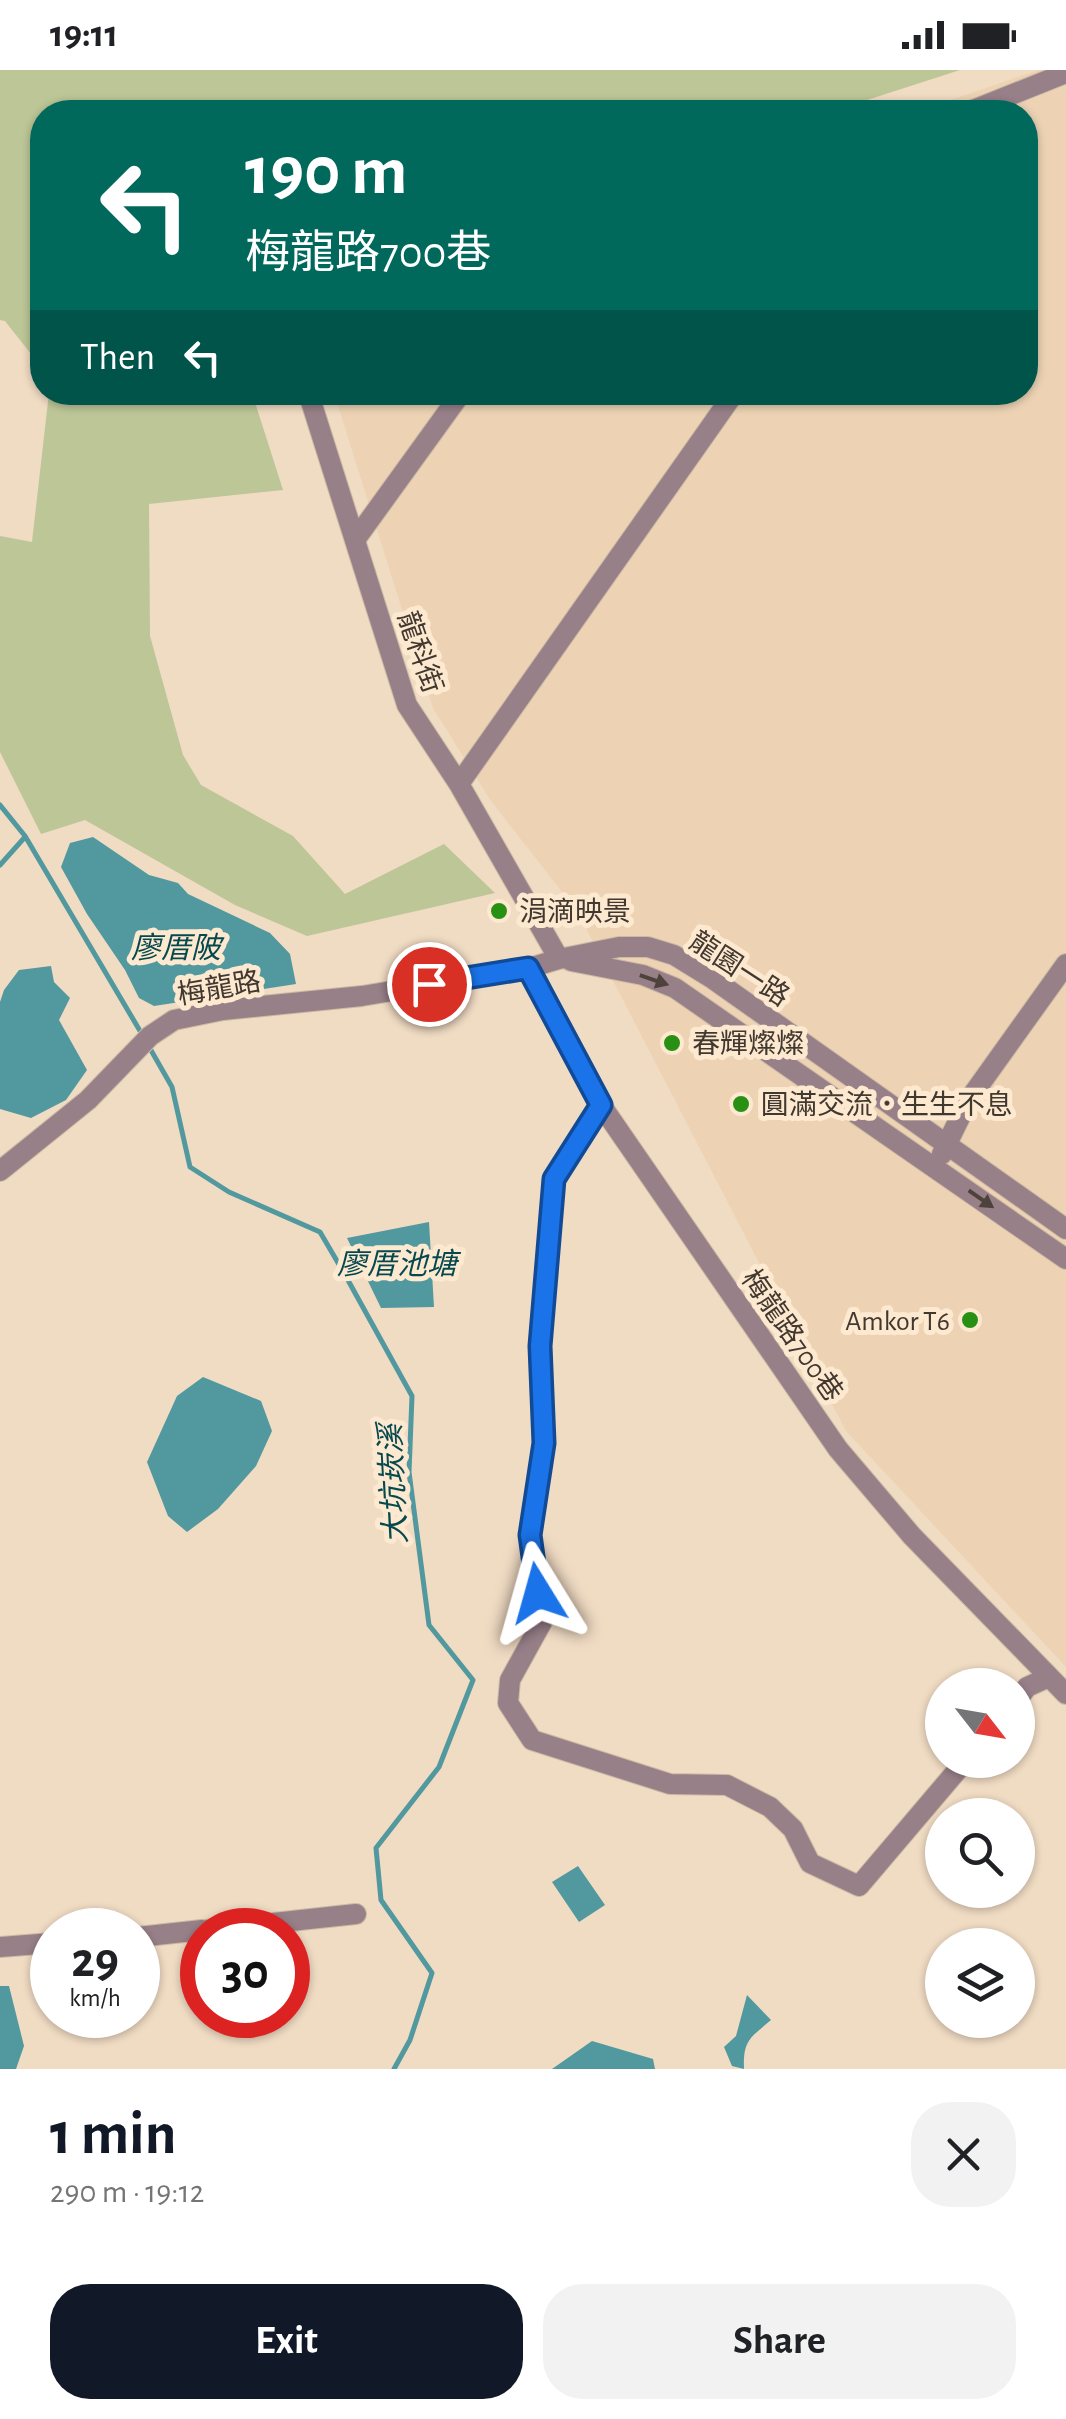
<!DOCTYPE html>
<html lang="en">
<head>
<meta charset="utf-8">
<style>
	body { margin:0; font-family:"Alegreya Sans","Noto Sans TC",sans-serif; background:#f2f2f2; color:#202124; height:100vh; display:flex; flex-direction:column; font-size:38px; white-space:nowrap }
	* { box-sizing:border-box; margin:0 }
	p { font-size:32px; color:#757577 }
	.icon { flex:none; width:55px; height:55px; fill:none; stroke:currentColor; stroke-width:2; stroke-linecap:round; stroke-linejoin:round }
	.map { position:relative; height:1999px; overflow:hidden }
	.side { display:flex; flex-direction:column; background:#fff; flex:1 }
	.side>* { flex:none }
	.guide { position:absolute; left:30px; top:30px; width:1008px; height:305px; border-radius:40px; box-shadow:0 2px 8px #0004; background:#00695c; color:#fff; overflow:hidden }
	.needle { width:65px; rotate:121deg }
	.tools { position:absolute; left:925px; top:1598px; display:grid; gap:20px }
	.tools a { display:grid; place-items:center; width:110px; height:110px; border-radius:50%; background:#fff; box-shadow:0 2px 8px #0004; font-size:50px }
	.speed { position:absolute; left:30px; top:1838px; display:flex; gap:20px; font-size:50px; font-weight:700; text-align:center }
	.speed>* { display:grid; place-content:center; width:130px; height:130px; border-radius:50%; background:#fff; box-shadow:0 2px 8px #0004; line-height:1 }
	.speed small { font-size:25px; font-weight:400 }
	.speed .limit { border:15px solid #d22; background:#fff; color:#111 }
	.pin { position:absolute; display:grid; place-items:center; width:85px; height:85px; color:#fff; margin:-42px; border:5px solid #fff; border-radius:50%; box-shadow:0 2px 10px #0007 }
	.me { position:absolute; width:110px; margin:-55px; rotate:352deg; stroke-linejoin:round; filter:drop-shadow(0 0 8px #0008) }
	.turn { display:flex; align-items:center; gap:35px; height:210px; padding:0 50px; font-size:45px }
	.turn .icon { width:130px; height:130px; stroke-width:2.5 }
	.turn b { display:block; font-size:70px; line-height:85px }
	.then { display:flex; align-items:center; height:95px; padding:0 50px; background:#0003; gap:20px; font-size:38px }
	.round { display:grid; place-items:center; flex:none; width:105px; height:105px; border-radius:40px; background:#f2f2f2 }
	.headline { display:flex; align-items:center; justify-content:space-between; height:170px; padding:0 50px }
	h1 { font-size:60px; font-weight:700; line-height:75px; color:#111827 }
	.button { display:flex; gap:20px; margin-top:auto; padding:20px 50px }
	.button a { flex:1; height:115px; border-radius:40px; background:#111827; color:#fff; font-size:40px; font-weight:700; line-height:115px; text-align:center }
	.button a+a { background:#f2f2f2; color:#202124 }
	.status { display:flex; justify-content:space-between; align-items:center; height:70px; padding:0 50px; background:#fff; direction:ltr }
	.status svg { height:28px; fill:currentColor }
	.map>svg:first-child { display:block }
</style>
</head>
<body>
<div class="status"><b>19:11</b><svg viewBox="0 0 49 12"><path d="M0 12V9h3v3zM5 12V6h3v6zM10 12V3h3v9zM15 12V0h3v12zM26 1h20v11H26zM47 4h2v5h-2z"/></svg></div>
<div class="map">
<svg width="1066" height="1999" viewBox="0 0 1066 1999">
	<rect width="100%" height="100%" fill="#f0dbc3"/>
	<path fill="#edd3b4" d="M1038,0H1066V1597L846,1361L577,841L491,731L433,638L334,323L1025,322V42H916Z"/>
	<path fill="#bcc697" d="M0,0H960L830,42H42V298L5,251L0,250Z
		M49,323H252L283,420L149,434L150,566L183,685L201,715L293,766L345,824L444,774L495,823L307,866L235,835L85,750L41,764L0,682V466L32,472Z"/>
	<path fill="#51989f" d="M93,767L149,805L178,813L188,824L270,863L290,884L296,914L154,936L139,928L125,900L87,844L61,797L70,773Z
		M51,896L54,912L70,928L59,950L87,1000L66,1030L31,1048L0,1039V932L4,920L19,900Z
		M429,1152L434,1237L381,1238L347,1168Z
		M203,1307L261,1331L272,1361L256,1396L218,1439L187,1462L168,1446L147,1392L177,1326Z
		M578,1796L605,1835L579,1852L552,1812Z
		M0,1916H9L24,1976L16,1999H0Z
		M747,1925L771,1950C750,1968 743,1970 744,1999L732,1996L724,1977L736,1966Z
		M592,1971L653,1989L655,1999H552Z"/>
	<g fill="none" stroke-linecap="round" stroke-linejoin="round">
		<path stroke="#51989f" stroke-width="5" d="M0,735L25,766L143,966
			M0,795L25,767
			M148,975L172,1017L190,1097L229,1122L320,1162L344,1203L412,1326L409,1402L429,1555L473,1610L439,1697L376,1778L381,1830L432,1903L410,1970L394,1999"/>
		<defs>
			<path id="minor" d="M968,42L1066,3
				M308,322L407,635L459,714L559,889
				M355,470L462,322
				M459,714L735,322
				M571,891L643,905L675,918L1066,1189
				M529,898L601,1035L838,1379L912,1466L1066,1624
				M601,1035L553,1109L539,1276L543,1373L530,1465L542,1552L510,1610L508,1633L532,1670L670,1714L727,1715L770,1737L793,1759L810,1793L859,1816L966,1690
				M942,1084L968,1031L1066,894
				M0,1101L88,1030L150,966L174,950L223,940L362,926L529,898L559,889L619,877H648L674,885L713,909L1066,1159
				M1018,1629L1027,1617L1049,1607
				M207,1860L356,1844
				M138,1867L202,1860
				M0,1877L52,1873"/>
		</defs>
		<use href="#minor" stroke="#cdbaa5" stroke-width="22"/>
		<use href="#minor" stroke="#988089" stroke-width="20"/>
	</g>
	<defs><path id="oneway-solid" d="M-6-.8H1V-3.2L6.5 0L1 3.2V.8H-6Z" transform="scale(2.5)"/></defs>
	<g fill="#4e433c">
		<use href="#oneway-solid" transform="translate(654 910) rotate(19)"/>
		<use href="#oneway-solid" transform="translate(981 1129) rotate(35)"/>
	</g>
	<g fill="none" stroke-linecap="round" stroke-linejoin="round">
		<defs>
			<path id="route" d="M429,914L528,898L601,1035L554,1109L540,1276L544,1373L530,1465L538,1523"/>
		</defs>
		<use href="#route" stroke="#114b97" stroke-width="25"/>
		<use href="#route" stroke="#1a73e8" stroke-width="18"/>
	</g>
	<g fill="#289114" stroke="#fde8d0" stroke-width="4">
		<circle cx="499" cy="841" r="10"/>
		<circle cx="672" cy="973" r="10"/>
		<circle cx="741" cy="1034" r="10"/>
		<circle cx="970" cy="1250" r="10"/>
	</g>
	<g text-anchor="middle" stroke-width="10" stroke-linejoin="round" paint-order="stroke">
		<g font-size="28" fill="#41382f" stroke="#fde8d0">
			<text transform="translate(421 582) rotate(71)" y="10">龍科街</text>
			<text transform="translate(740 898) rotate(33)" y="10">龍園一路</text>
			<text transform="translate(219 917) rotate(-10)" y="10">梅龍路</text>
			<text transform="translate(793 1265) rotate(55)" y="10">梅龍路700巷</text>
		</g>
		<g font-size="28" fill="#41382f" stroke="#fde8d0" text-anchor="start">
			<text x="519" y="851">涓滴映景</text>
			<text x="692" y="983">春輝燦燦</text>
			<text x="761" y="1044">圓滿交流．生生不息</text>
			<text x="950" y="1260" text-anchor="end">Amkor T6</text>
		</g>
		<g font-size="30" font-style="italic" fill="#05494f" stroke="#fde8d0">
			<text x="176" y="888">廖厝陂</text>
			<text x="397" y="1204">廖厝池塘</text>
			<text transform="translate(393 1414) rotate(-93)" y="10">大坑崁溪</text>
		</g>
	</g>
</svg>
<div class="tools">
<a><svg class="needle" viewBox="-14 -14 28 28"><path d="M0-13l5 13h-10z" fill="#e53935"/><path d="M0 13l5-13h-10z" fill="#757577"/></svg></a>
<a><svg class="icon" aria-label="search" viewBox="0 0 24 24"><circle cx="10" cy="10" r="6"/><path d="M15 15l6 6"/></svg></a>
<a><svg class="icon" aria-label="layers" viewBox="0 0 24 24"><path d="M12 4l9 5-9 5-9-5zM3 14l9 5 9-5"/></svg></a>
</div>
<div class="speed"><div>29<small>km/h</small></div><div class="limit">30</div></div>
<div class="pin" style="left:429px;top:914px;background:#d93025"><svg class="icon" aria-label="arrive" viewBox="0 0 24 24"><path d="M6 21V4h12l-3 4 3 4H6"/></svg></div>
<svg class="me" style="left:538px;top:1523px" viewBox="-20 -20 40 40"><path d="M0-17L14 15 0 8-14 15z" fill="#1a73e8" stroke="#fff" stroke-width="4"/></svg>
<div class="guide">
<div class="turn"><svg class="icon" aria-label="left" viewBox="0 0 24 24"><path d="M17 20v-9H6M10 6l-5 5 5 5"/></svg><div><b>190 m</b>梅龍路700巷</div></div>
<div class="then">Then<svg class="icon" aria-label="left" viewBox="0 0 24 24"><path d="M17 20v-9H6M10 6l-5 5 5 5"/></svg></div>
</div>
</div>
<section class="side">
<div class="headline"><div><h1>1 min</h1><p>290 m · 19:12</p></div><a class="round"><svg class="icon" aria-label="close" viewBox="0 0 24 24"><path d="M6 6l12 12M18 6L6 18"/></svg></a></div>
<div class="button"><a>Exit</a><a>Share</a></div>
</section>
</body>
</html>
